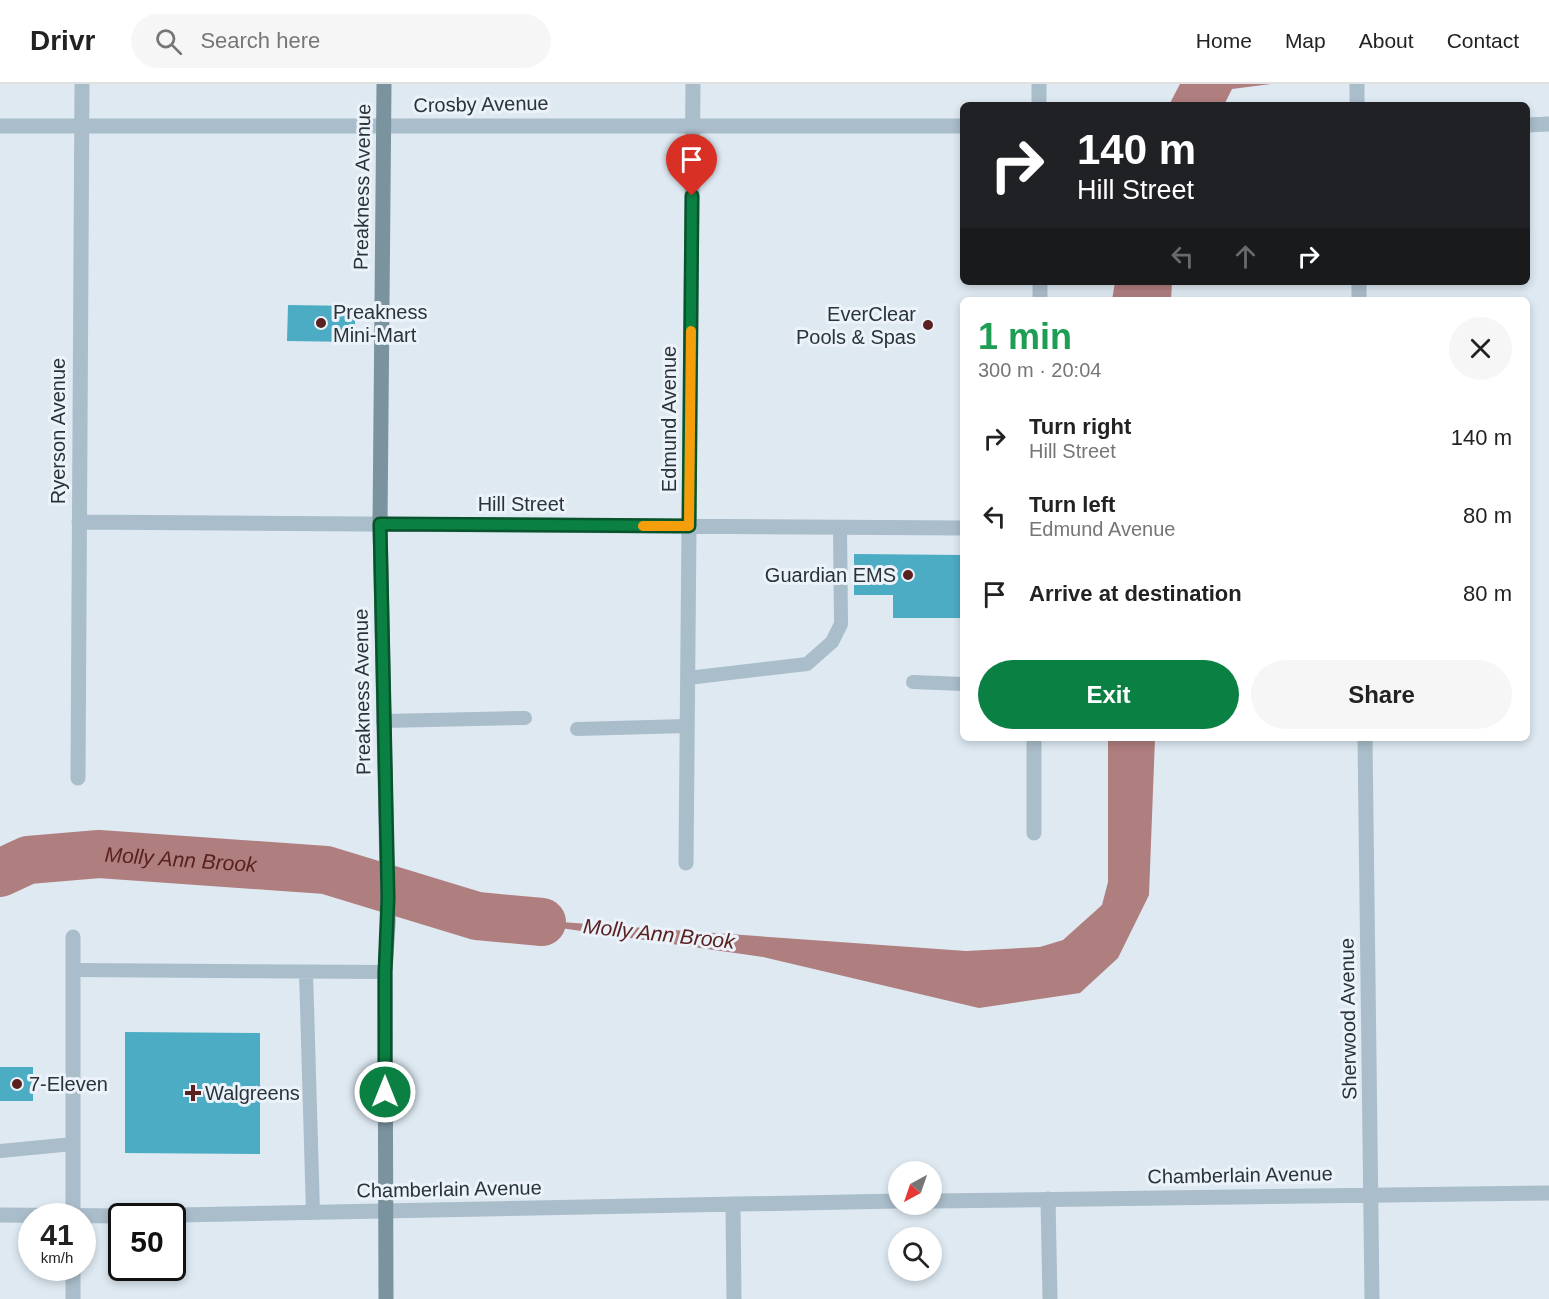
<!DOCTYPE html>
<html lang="en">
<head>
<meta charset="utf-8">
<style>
	body { margin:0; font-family:Arial,sans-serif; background:#f6f6f6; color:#222; height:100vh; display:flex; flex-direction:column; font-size:22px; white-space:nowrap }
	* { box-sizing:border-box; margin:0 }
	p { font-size:20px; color:#767676 }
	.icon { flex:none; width:33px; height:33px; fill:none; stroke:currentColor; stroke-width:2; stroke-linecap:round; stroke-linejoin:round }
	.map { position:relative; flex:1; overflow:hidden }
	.drawer { position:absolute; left:960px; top:213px; width:570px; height:444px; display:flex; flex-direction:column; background:#fff; border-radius:9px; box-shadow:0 3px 9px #0003 }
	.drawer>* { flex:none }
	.guide { position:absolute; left:960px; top:18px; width:570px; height:183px; border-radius:9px; box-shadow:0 3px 9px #0003; background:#202124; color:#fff; overflow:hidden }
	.needle { width:39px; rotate:220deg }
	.buttons { position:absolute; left:888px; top:1077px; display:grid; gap:12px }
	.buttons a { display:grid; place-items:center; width:54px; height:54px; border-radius:50%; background:#fff; box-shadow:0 3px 9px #0003; font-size:30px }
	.speed { position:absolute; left:18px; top:1119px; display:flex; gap:12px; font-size:30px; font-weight:700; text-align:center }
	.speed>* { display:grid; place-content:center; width:78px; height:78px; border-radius:50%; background:#fff; box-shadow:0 3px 9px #0003; line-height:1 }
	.speed small { font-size:15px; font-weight:400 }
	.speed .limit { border:3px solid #111; border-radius:9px; background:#fff; color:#111 }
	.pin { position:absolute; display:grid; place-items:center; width:51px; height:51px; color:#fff; margin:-62px -26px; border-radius:50% 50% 50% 0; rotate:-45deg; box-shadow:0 0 6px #0007 }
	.pin .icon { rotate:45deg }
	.me { position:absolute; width:66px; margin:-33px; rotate:0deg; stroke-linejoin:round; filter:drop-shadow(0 0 4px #0008) }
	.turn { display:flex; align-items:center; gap:21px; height:126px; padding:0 18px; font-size:27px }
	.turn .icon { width:78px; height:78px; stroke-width:2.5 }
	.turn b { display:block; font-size:42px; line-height:51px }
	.lanes { display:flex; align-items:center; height:57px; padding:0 18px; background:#0003; justify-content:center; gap:30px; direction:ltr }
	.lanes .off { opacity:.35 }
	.round { display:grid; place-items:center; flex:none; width:63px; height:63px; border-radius:32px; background:#f6f6f6 }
	.summary { display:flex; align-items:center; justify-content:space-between; height:102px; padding:0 18px }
	h1 { font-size:36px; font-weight:800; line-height:45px; color:#1e9e55 }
	.primary-button { display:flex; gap:12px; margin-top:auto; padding:12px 18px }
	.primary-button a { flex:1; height:69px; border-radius:36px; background:#0b8043; color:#fff; font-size:24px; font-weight:800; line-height:69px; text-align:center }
	.primary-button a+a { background:#f6f6f6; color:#222 }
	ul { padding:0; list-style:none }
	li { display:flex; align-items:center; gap:18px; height:78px; padding:0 18px }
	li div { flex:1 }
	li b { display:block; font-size:22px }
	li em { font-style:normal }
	header { display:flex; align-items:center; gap:36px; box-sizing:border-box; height:84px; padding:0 30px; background:#fff; border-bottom:2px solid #e0e0e0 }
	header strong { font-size:28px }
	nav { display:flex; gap:33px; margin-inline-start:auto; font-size:21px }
	.search { width:420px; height:54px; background:#f6f6f6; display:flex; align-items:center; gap:15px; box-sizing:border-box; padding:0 21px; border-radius:33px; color:#767676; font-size:22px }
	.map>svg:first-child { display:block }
</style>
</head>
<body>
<header>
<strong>Drivr</strong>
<div class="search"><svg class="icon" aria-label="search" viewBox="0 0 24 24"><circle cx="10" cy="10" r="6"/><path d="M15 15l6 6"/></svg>Search here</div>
<nav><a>Home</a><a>Map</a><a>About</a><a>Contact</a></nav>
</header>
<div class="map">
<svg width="1549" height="1215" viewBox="0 0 1549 1215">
	<rect width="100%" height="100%" fill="#dee9f2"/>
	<path fill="#af7e7e" d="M1180,0H1271L1232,5L1224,21H1169Z
		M1115,198H1172L1171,216H1112Z
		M1108,654H1155L1149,811L1118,874L1080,909L979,924L763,873L477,832L966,867L1040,863L1063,856L1102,821L1108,798Z"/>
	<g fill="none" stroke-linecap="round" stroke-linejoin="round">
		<path stroke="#af7e7e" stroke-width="48" id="s1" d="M0,789L28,776L99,770L326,786L477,832L542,838"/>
	</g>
	<path fill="#4bacc4" d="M288,221L355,222V258L287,257Z
		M854,470L963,471V534H893V511H854Z
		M125,948L260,949V1070L125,1069Z
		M0,983H33V1017H0Z"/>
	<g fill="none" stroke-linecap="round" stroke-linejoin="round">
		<path stroke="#aabdca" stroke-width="14" d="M688,594L807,580L832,558L841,540L840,443
			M913,598L963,600
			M383,637L525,634
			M577,645L687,642
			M73,886L385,888
			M306,888L313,1128
			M0,1067L73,1060"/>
		<path stroke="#aabdca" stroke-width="15" d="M1039,0V21
			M1357,0V21
			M1527,41L1549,40
			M0,42H963
			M1040,198V216
			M1359,198V216
			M79,438L963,444
			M1034,654V749
			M1365,654L1372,1215
			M78,694L82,0
			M686,779L693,0
			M1048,1115L1050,1215
			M932,1117L1549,1109
			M733,1120L734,1215
			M0,1131L127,1132L898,1117
			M73,1132V853
			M73,1215V1184"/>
		<path stroke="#7b939e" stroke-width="15" d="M384,0L380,440L388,838L385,888L386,1215"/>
	</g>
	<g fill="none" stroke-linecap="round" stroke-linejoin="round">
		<defs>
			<path id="route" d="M385,1008V888L388,814L380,440L689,442L692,112"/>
		</defs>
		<use href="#route" stroke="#07532c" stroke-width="15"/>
		<use href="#route" stroke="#0b8043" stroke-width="10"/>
		<path stroke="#f59e0b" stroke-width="10" d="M643,442H689L691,247"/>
	</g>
	<g fill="#59211f" stroke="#ebf2fa" stroke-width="2">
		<circle cx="321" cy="239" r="6"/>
		<circle cx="928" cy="241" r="6"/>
		<circle cx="908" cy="491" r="6"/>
		<circle cx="17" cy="1000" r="6"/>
		<path d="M190 1000h6v6h6v6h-6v6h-6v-6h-6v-6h6z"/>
	</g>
	<g text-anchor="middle" stroke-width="6" stroke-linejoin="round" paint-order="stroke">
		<g font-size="20" fill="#2a3438" stroke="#ebf2fa">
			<text transform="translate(481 20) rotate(-1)" y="7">Crosby Avenue</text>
			<text transform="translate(362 103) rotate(-89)" y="7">Preakness Avenue</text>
			<text transform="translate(669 335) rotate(-90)" y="7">Edmund Avenue</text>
			<text transform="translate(58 347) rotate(-90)" y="7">Ryerson Avenue</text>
			<text x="521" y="427">Hill Street</text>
			<text transform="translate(362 608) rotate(-91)" y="7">Preakness Avenue</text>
			<text transform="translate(1348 935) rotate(-91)" y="7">Sherwood Avenue</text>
			<text transform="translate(1240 1091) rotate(-1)" y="7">Chamberlain Avenue</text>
			<text transform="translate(449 1105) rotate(-1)" y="7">Chamberlain Avenue</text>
		</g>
		<g font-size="20" fill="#2a3438" stroke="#ebf2fa" text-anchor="start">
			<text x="333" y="235">Preakness<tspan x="333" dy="23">Mini-Mart</tspan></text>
			<text x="916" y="237" text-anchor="end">EverClear<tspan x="916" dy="23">Pools &amp; Spas</tspan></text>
			<text x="896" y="498" text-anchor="end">Guardian EMS</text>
			<text x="29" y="1007">7-Eleven</text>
			<text x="205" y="1016">Walgreens</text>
		</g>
		<g font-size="21" font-style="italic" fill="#59211f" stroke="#ebf2fa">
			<text dy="7" stroke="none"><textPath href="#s1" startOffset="184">Molly Ann Brook</textPath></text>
			<text transform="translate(659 850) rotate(6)" y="7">Molly Ann Brook</text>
		</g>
	</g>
</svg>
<div class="buttons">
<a><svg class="needle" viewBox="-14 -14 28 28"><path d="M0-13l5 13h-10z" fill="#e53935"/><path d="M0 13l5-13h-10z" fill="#767676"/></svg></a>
<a><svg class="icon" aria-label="search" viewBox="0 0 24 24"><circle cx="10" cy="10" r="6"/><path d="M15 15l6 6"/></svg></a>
</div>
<div class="speed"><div>41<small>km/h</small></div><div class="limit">50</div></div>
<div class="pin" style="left:692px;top:112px;background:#d93025"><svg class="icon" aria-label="arrive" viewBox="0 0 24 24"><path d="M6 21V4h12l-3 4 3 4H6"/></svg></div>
<svg class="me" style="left:385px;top:1008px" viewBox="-20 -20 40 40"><circle r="17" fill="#0b8043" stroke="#fff" stroke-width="3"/><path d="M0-11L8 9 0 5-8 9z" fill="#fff"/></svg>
<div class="guide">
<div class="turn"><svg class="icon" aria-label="right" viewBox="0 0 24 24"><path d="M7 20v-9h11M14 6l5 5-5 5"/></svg><div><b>140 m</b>Hill Street</div></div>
<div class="lanes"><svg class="icon off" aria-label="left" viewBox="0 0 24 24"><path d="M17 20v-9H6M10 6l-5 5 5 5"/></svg><svg class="icon off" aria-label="ahead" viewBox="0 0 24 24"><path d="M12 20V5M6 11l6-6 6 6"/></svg><svg class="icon" aria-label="right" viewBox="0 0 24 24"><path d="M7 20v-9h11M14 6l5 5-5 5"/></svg></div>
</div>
<section class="drawer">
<div class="summary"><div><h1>1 min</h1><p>300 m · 20:04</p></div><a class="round"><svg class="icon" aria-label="close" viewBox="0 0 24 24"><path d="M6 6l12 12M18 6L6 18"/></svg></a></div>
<ul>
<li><svg class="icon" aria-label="right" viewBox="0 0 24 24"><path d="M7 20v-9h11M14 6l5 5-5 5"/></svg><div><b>Turn right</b><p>Hill Street</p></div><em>140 m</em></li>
<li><svg class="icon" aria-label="left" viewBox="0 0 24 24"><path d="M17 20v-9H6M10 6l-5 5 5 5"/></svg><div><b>Turn left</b><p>Edmund Avenue</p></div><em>80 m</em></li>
<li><svg class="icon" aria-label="arrive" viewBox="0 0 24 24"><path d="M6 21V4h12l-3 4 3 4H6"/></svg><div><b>Arrive at destination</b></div><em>80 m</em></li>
</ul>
<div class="primary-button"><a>Exit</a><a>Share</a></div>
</section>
</div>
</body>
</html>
